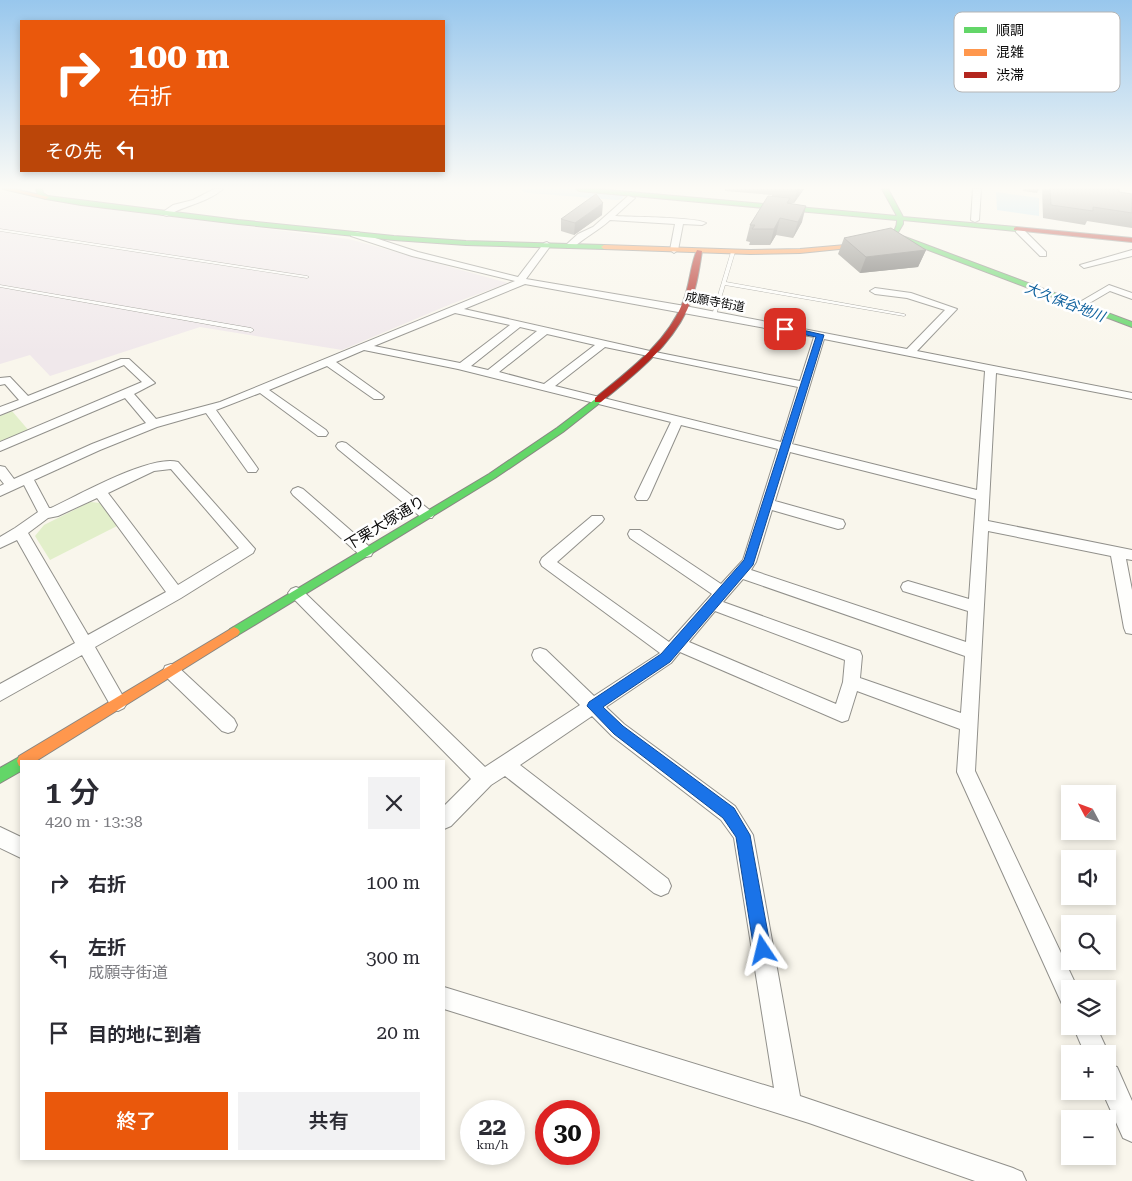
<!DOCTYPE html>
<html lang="ja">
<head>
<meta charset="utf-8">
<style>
	body { margin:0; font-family:"Roboto Serif","Noto Sans JP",serif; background:#f2f2f3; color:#2b2b33; height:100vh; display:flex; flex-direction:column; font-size:19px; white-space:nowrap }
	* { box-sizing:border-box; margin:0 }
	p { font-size:16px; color:#7c7c81 }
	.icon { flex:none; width:28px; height:28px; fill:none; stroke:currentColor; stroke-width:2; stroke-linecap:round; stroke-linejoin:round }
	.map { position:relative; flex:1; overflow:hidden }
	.sheet { position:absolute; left:20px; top:760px; width:425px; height:400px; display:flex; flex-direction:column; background:#fff; border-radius:0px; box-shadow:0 2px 8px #0003 }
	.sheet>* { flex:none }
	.top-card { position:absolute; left:20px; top:20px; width:425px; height:152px; border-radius:0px; box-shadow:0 2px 8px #0003; background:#ea580c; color:#fff; overflow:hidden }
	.needle { width:32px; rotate:311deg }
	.tools { position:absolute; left:1061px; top:785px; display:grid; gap:10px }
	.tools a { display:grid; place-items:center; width:55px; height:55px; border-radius:0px; background:#fff; box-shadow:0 2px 8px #0003; font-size:25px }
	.speed { position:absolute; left:460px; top:1100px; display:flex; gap:10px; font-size:25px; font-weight:700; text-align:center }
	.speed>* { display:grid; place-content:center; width:65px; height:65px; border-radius:50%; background:#fff; box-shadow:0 2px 8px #0003; line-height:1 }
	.speed small { font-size:12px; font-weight:400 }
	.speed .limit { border:8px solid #d22; background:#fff; color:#111 }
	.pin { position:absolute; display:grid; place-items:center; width:42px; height:42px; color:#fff; margin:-21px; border-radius:10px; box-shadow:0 2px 8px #0006 }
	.me { position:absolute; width:55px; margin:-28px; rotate:350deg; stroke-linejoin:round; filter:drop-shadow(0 0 4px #0008) }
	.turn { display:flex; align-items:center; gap:18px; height:105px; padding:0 25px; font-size:22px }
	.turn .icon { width:65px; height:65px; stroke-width:2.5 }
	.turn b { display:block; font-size:35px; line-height:42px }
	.then { display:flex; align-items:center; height:48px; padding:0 25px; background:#0003; gap:10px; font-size:19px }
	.round { display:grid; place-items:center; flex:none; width:52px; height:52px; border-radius:0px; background:#f2f2f3 }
	.overview { display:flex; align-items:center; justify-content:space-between; height:85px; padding:0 25px }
	h1 { font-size:30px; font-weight:600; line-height:38px }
	.cta { display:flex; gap:10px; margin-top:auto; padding:10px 25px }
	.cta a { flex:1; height:58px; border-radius:0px; background:#ea580c; color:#fff; font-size:20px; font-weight:600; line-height:58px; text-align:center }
	.cta a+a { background:#f2f2f3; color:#2b2b33 }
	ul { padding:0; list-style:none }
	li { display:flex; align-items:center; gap:15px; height:75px; padding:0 25px }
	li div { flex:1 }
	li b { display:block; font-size:19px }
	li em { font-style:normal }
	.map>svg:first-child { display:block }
</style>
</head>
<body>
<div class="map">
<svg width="1132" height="1181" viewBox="0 0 1132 1181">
	<rect width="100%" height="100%" fill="#f9f6ec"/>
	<path fill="#f0e8eb" d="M0,191L58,203L349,239L508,283L451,304L342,350L200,327L50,376L30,355L0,364Z"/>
	<path fill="#e2efca" d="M12,411L30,432L0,445V416Z
		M90,502L101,503L117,526L50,560L35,536L44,525Z"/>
	<path fill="#c1e4f4" d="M996,192L1039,198V216L997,210Z"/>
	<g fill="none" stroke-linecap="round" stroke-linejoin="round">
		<path fill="#c1e4f4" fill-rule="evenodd" d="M522,189H583L617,192L622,193L624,196L622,199L617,200L529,193L524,192Z"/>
		<defs>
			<path id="lane" d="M0,229L307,276L309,277L307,278L0,231Z
				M733,251L735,252L726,282L904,314L906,315L904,316L725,285L716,315L712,316V315L731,252Z
				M0,285L251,328L254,330L251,332L0,287Z"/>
			<path id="street" d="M214,189H223C207,203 185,205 167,216L160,214L173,205L193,200Z
				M973,189H981L979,220L975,222L971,220Z
				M628,196L635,198L615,216C631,217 697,217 706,223L702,225L683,224L678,250L674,253L670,250L675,224L610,220C598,231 585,237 573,248H567V244L578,234L593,227Z
				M1016,228H1022L1046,252V256H1040L1016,232Z
				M351,232H357L418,252L518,277L544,243L547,242L551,245L526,279L685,306L907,349L945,310L907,298L875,294L870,291L875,288L911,293L957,309L917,351L1132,393V399L996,373L988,521L1132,550V560L1126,559L1132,590V634L1126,633L1124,628L1111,556L988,531L975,771L1078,989H1070V1007L1062,1004L957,772L960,729L857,691L848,720L842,722L680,652L671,663L606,707L624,724L735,806L753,835L800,1096L1013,1168L1022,1172L1026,1181H975L809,1123L444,1009V987L774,1088L734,838L721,820L612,736L592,716L520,765L668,879L671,886L668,893L661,896L654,893L505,776L491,785L451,826L444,829V806L471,779L288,593L291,589L296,587L301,589L485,767L580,705L534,660L532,655L534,650L540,648L546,650L594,696L660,653L542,566L540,562L542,558L592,516H602L604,519L602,522L557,562L669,642L712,594L630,538L628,534L630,530H640L721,584L743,560L778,449L681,425L649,497L647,500H637L635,497L671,422L458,369L364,350L336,362L382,395L384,397L382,399H374L327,366L269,390L326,430L328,433L326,436H318L260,393L216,410L256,466L258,469L256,472H248L206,413L157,427L100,450L34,480L49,508H51C79,495 151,454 178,462L255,549L253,553L181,598L95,647L124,698L127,703L124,708L118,711L112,708L82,655L0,701V684L75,643L17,540L0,548V537L15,528L38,512L24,485L0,496V486L4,484L0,479V466L5,467L14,479L92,444L146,423L125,398L0,451V442L142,382L124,365L0,415V407L19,400L5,384L0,385V378L10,377L28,396L121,359H129L155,383L134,394L156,419L220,402L515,281L412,256L351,236ZM525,284L814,337L800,381L650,351L464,309ZM455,313L510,325L460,363L374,346ZM520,327L537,331L488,370L471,366ZM547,334L595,345L544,384L499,372ZM824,339L985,371L977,490L792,444ZM605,347L798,387L781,442L555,386ZM790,452L976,499L969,599L908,581L903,583L901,587L903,591L968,611L966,642L751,570L756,562L772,510L838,529L843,528L845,524L843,520L775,501ZM171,469L239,548L178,585L108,493L154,471ZM97,498L166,592L88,635L28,533L48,518L58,516ZM743,579L965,656L961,713L860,678L862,656L860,651L723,602ZM715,611L845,660L843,682L836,704L689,642Z
				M1132,250V256L1084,268L1080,265Z
				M1109,285L1132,293V299L1110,291L1081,308H1075L1073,306Z
				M342,442L346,443L432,512L434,515L432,518H422L338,449L336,446L338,443Z
				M298,487L303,489L371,548L373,552L371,556L366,557L361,556L293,495L291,492L293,489Z
				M171,664L177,666L234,719L237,725L234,731L228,733L222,731L165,676L163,671L165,666Z
				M0,827L21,837V858L0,848Z
				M1073,1026H1096L1109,1054L1108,1057V1054H1085Z
				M1108,1064L1117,1067L1132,1101V1142L1123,1138L1102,1091H1108Z"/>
			<path id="fast" d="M36,189H42L43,193L48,196L238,220L394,236L466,241L604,245L607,247L604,249L466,245L394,240L238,224L81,205L46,199L38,195Z
				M576,189H597L897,216L882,189H888L903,217L1016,227L1019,229L1016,231L903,220V224L897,234L1132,322V327L894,237L881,243L857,248L854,246C867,239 898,242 897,220L579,191Z
				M598,397L601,398V402L563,432L495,478L238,635L234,637L230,635L228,632L230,629L489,474L557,428Z
				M21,756L26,758L27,761H21V771L0,783V768Z"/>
			<path id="slow" d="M3,189H14L49,197L46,199Z
				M857,244L859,245V247L800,253L750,254L604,249L601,247L604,245L750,250L800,249Z
				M234,627L238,629L240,632L238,635L36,761H21V766H19L17,761L19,756Z"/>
			<path id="jam" d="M1016,227L1132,238V242L1014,230V228Z
				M697,250L702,251C699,271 696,292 687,310C669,348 633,376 601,402H595V398C628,371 667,343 683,302C690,285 690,266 697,250Z"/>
		</defs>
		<use href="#lane" stroke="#91908b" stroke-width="1"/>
		<use href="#street" stroke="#91908b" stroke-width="2"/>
		<use href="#fast" stroke="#888682" stroke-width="2"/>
		<use href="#slow" stroke="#888682" stroke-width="2"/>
		<use href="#jam" stroke="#888682" stroke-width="2"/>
		<use href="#lane" fill="#fefefc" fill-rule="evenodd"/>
		<use href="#street" fill="#fefefc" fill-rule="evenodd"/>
		<use href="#fast" fill="#63d668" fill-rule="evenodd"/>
		<use href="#slow" fill="#ff974d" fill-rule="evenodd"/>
		<use href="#jam" fill="#b3261e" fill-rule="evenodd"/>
	</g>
	<path fill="#85837e" d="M725,189H804L794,203H789L802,222L793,238L776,235L770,245H749L750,242L746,241L750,225L772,197V195L725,191Z
		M1023,189H1039L1037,193L1023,191Z
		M1042,189H1119V192L1132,194V228L1087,221L1085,225L1043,218Z
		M602,215L574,235L561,231V219Z
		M844,238L926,250L918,267L860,273L838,254Z"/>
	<path fill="#6c6a67" d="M798,189H804L794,203L797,190Z
		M603,203L602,215L574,235L575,223Z
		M806,206L802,222L793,238L798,222Z
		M780,218L776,235L770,245L774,229Z
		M926,250L918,267L860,273L866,257Z"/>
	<path fill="#9b9893" stroke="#6c6a67" d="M1050,189H1119V192L1132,194V213L1093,207V211L1051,205Z
		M596,194L603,203L575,223L561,219Z
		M768,196L790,198L787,203L806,206L798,222L780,218L774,229H752L755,225H750Z
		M891,228L926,250L866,257L844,238Z"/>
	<linearGradient id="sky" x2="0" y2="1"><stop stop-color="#98c7ed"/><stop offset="0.53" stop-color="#fcfbf6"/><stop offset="1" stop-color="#fcfbf6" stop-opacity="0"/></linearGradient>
	<rect width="1132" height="354" fill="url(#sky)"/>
	<path fill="#1a73e8" stroke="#114b97" d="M785,326L824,335L753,565L670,662L603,707L623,726L734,808L750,835L771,950L768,956L763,959L757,956L754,950L736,837L723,818L614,734L587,706L589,702L661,654L744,560L816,337L782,330L781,329Z"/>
	<g text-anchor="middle" stroke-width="5" stroke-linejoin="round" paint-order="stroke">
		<g font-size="12" fill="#090909" stroke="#fff">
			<text transform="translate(715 302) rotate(11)" y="4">成願寺街道</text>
		</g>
		<g font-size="14" font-style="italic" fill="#10629e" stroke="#fff">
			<text transform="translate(1065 302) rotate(21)" y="5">大久保谷地川</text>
		</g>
		<g font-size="15" fill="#090909" stroke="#fff">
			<text transform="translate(385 523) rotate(-31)" y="5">下栗大塚通り</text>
		</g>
	</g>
	<rect x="954" y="12" width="166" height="80" rx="8" fill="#fff" stroke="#b5b5b5" stroke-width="1"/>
	<rect x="964" y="27" width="23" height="6" fill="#63d668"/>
	<rect x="964" y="49" width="23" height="7" fill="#ff974d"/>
	<rect x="964" y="72" width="23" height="6" fill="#b3261e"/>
	<g font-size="14" fill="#090909">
		<text x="996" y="35">順調</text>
		<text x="996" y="57">混雑</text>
		<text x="996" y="80">渋滞</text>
	</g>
</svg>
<div class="tools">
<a><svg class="needle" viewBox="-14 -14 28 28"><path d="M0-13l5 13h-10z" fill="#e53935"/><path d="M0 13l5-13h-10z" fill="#7c7c81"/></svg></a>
<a><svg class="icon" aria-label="sound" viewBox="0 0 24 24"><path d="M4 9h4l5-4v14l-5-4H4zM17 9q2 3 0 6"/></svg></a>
<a><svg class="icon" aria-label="search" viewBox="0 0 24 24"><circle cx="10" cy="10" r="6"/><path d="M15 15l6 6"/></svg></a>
<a><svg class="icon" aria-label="layers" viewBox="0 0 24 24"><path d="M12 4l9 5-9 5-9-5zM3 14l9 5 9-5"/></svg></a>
<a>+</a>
<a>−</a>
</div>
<div class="speed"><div>22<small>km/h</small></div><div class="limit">30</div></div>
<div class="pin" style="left:785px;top:329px;background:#d93025"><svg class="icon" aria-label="arrive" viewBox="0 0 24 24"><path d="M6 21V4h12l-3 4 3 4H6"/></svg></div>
<svg class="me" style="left:763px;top:950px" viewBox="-20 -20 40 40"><path d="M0-17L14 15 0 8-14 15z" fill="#1a73e8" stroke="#fff" stroke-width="4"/></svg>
<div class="top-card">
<div class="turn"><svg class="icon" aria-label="right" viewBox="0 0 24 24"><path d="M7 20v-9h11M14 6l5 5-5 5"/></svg><div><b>100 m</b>右折</div></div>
<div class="then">その先<svg class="icon" aria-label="left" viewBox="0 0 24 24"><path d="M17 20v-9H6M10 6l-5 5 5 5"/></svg></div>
</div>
<section class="sheet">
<div class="overview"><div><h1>1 分</h1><p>420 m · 13:38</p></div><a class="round"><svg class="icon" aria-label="close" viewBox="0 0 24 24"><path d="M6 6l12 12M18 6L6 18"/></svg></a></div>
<ul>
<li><svg class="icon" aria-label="right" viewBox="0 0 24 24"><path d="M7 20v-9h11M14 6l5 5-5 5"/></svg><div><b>右折</b></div><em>100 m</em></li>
<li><svg class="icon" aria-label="left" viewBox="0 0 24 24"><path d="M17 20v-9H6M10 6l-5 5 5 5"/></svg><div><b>左折</b><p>成願寺街道</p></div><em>300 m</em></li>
<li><svg class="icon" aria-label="arrive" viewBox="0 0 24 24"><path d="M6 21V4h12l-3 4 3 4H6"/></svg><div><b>目的地に到着</b></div><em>20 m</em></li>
</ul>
<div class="cta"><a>終了</a><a>共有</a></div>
</section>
</div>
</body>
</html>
